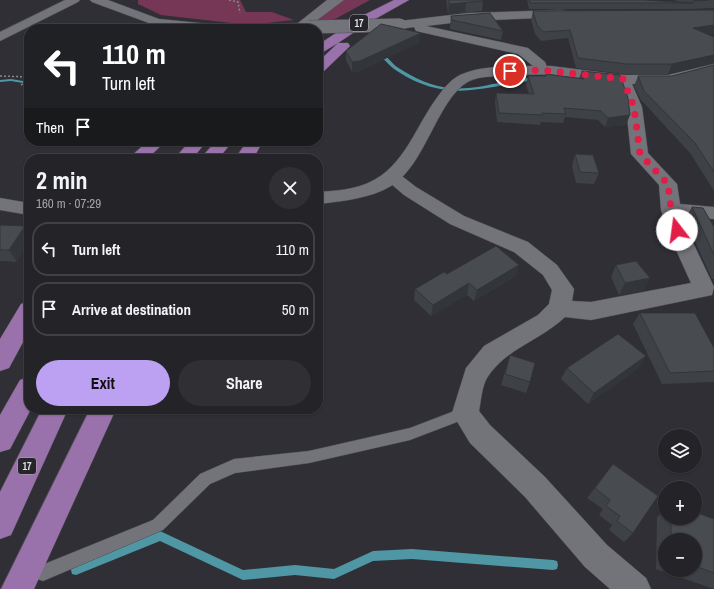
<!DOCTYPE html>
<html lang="en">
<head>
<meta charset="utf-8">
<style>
	body { margin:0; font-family:"Archivo Narrow",sans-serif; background:#2f2f34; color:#f1f3f6; height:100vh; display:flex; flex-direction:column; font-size:15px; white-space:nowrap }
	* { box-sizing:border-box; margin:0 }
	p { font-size:13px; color:#a3a4a8 }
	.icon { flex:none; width:22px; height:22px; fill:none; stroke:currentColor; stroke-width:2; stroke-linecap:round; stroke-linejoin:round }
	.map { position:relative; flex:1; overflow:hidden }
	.details { position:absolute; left:24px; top:154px; width:299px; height:260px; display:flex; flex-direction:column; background:#232328; border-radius:16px; box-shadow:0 1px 3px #0004,0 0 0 1px #404045 }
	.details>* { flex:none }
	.hud { position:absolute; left:24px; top:24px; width:299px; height:122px; border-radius:16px; box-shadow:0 1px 3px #0004,0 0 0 1px #404045; background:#202124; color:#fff; overflow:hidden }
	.buttons { position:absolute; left:658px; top:429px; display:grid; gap:8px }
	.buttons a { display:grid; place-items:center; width:44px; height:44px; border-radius:50%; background:#232328; box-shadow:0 1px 3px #0004,0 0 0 1px #404045; font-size:20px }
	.pin { position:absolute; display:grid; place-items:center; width:34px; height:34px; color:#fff; margin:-17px; border:2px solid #fff; border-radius:50%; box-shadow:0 1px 4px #0007 }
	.me { position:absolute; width:44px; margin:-22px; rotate:345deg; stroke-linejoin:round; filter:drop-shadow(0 0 3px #0008) }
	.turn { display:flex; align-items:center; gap:14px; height:84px; padding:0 12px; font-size:18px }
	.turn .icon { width:52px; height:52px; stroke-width:2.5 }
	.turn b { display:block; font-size:28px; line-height:34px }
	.then { display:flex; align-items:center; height:38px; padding:0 12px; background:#0003; gap:8px; font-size:15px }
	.round { display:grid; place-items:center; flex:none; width:42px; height:42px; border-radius:21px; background:#2f2f34 }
	.summary { display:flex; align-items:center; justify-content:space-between; height:68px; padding:0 12px }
	h1 { font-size:24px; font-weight:700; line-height:30px }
	.button { display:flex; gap:8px; margin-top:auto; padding:8px 12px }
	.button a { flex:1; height:46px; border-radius:24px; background:#bca0f2; color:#111; font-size:16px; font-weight:700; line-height:46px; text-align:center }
	.button a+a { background:#2f2f34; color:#f1f3f6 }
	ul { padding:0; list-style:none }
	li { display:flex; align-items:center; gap:12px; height:54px; margin:0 8px 6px; padding:0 4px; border:2px solid #404045; border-radius:16px }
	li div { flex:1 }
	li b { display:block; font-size:15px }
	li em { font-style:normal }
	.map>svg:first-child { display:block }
</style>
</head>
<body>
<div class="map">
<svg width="714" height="589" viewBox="0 0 714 589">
	<rect width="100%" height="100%" fill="#2f2f35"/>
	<path fill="#753755" d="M138,0H240L246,12H272L294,20L249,25L161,15L138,4Z
		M327,0H370L317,29L306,17Z"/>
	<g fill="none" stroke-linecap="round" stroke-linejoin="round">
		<path fill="#4f97a5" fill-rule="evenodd" d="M376,51C384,51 391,63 397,67C414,78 432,87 451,88C460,89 469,88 478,87C490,85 531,75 538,79L536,80C481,87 448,104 397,71C389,66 384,58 376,53Z
			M11,79L29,82V84L11,81L0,82V80Z
			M160,531L243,570L295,565L334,569L373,551L412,549L553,560L557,561L558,565L557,569L553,570L412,559L373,561L334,579L295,575L243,580L160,541L76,575L72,574L71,570L72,566Z"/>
		<defs>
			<path id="service" d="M465,407L470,409L472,413L470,417L410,440L309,463L235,473L210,484L163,530L43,581L37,579L35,573L37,567L153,520L200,474L234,459L309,451L410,428Z"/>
			<path id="minor" d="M90,0H108L159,19L220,25L298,23L327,0H344L312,24L315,27L314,29H186L157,26L92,2Z
				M562,10L566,11L568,14L566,17L468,21L426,26L528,48L545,62L548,70L546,73H536L533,66L518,54L416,31L414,27L400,29L394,25L400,21L468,13Z
				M714,64V72L668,84H632L642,107L648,153L677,184L680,204L714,207V219L683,217L687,230L714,287L712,295L591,320L565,317C541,340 505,349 487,378C482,386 481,401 479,411L490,425L545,477L607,545L646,578L651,589H610L585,567L525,497L470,443L452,413L466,368L484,346L538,315L549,304L552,290L543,275L514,252L450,224L404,195L383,177L386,173L392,172L398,173L416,187L464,216L528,242L557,265L574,289L572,301L591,302L691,283L667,230L661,210L659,185L631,154L626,107L616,79L618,76L623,75H668Z"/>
			<path id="tertiary" d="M65,0H80L78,2L0,41V32Z
				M525,66H551L623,75L628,76L630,79L628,82L623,83C599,82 575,77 551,75C535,74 519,75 503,76C494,77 484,76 475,79C439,89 428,164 391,186C369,199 342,201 318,204V192C332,191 347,190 360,186C402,173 413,131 436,99C444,88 452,77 465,73C483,66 506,67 525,66Z
				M0,198L29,203V215L0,210Z"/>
			<path id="primary" d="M394,0H409L368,23L338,43H348L350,46L323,72L318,73V62L338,43L318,55V45L360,17Z
				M148,141H166L147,159H128Z
				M190,141H207L192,159H174Z
				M216,141H233L218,159H200Z
				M247,141H263L253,159H235Z
				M29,301V331L9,368L0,371V339L21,304Z
				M29,377V409H31L10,449L0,452V415L20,380Z
				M42,409H68L11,535L0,539V492Z
				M90,409H116L34,589H1Z"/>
		</defs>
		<use href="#service" stroke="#4d4d51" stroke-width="1"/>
		<use href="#minor" stroke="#4d4d51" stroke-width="1"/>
		<use href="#tertiary" stroke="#4d4d51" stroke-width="1"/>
		<use href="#primary" stroke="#4d4d51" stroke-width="1"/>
		<path stroke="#85858a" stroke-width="1.5" stroke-dasharray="2 2" stroke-linecap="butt" d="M229,0L238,2L240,13
			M0,76L29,77
			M21,85L29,80"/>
		<use href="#service" fill="#73737a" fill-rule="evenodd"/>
		<use href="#minor" fill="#73737a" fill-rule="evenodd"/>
		<use href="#tertiary" fill="#73737a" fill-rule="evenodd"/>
		<use href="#primary" fill="#9a72ab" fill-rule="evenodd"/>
		<defs>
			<path id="minor-bridge" d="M309,27L400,25"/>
		</defs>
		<use href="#minor-bridge" stroke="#4d4d51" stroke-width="14" stroke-linecap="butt"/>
		<use href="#minor-bridge" stroke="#73737a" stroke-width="13"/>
	</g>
	<path fill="#3e4146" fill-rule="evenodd" d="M446,0H482L483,1L482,11L448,14Z
		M527,0H644L678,2L674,0H714V8L691,9H529Z
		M714,10V34H708L668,74H623L576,68L568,38L541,41L535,34L531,20L533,11Z
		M451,16L503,31L501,40L450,29V25Z
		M420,42L360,71L352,72L346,60V51Z
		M714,65V191L690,153L641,100L634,86L638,76H672Z
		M582,71L626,125L605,127L598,120L565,117L563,123L541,122L540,125L497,122L495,102L496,93L529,94L526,85L528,76H546V74L579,78Z
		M575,154L599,173L594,184L576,183L572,166Z
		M692,207L714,227V279H712L685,219Z
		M0,225L17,262L0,261Z
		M616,265L644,290L619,295L611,277Z
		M447,274L516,276L474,301L467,295L431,316L414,300L415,289Z
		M640,313L714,348V382L662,384L633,324Z
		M510,355L530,382L526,393L501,385Z
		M567,368H639L588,404L561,379Z
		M613,464L633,533L624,542L609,530L612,525L599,515L603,509L587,498Z
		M665,510V518L714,519V589L656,569L657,517ZM665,540H695V570H665Z"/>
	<path fill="#323539" d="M466,2L465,12L448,14L449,4Z
		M714,25V34L690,36L693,28Z
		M421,33L420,42L360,71L352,72V62Z
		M714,55V63L668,74L672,64Z
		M630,115L626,125L605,127L608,118Z
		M25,226L29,233V242L17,262L9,250Z
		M519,265L516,276L474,301L477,290Z
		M650,278L644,290L619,295L625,283Z
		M469,283L467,295L431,316L433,305Z
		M646,356L639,368L588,404L594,393Z"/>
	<path fill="#484c51" stroke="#323539" d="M449,0H482L483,1L449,4Z
		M529,0H644L693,3H530Z
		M693,0H709L694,1Z
		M714,10V25L693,28L714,37V55L672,64H626L578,58L570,30L543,32L537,25L533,11Z
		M490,13L503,31L452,20L451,16Z
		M381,24L421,33L360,61L352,62L346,51Z
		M714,65V172L695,143L644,91L638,76H672Z
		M582,71L620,75L628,98L630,115L608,118L601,111L564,108L566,114L542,113L543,115L499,113L496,93L534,94L528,76H546V74L584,79Z
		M575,154L593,155L599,173L580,172Z
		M692,207L703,208L714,227V255Z
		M0,225L25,226L9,250H0Z
		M496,246L519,265L477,290L469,283L433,305L415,289L444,272L447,274Z
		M636,261L650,278L625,283L616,265Z
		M640,313H695L714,348V371L670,373Z
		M618,334L646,356L594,393L567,368Z
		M510,355L535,363L530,382L505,374Z
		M613,464L658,496L633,533L617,521L620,516L606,506L610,500L595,488Z
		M695,512L714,519V573L695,566V540H671V518H695Z"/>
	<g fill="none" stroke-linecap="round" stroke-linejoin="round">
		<path stroke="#e11d48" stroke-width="7" stroke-dasharray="0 12.6" d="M510,71L541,70L623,79L634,107L640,154L668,184L671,210L677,230"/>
	</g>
	<g text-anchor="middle" stroke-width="4" stroke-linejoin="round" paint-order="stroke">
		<g fill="#25252b" stroke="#ababb0" stroke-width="1">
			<rect x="350" y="15" width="18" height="16" rx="3"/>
			<rect x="18" y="458" width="18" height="16" rx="3"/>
		</g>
		<g font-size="10" font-weight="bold" fill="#e5e5e9">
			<text x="359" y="27">17</text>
			<text x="27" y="470">17</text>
		</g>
	</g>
</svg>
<div class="buttons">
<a><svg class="icon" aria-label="layers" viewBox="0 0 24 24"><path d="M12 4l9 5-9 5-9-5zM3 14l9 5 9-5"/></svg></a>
<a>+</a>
<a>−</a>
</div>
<div class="pin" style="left:510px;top:71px;background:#d93025"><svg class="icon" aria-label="arrive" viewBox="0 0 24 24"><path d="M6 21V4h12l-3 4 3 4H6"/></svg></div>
<svg class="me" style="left:677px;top:230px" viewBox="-20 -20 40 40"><circle r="19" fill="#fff"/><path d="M0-13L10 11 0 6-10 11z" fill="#e11d48"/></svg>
<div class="hud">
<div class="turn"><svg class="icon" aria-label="left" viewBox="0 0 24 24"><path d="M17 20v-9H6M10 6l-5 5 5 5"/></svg><div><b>110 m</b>Turn left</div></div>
<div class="then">Then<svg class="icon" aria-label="arrive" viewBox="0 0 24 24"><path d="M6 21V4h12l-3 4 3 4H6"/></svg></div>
</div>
<section class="details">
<div class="summary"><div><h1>2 min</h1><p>160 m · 07:29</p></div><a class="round"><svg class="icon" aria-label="close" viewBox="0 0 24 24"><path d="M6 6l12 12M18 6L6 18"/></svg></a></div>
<ul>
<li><svg class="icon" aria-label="left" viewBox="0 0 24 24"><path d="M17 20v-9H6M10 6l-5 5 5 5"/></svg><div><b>Turn left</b></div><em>110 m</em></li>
<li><svg class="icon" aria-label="arrive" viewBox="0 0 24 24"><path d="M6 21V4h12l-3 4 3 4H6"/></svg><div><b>Arrive at destination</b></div><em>50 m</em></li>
</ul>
<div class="button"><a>Exit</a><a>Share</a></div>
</section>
</div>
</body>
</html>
